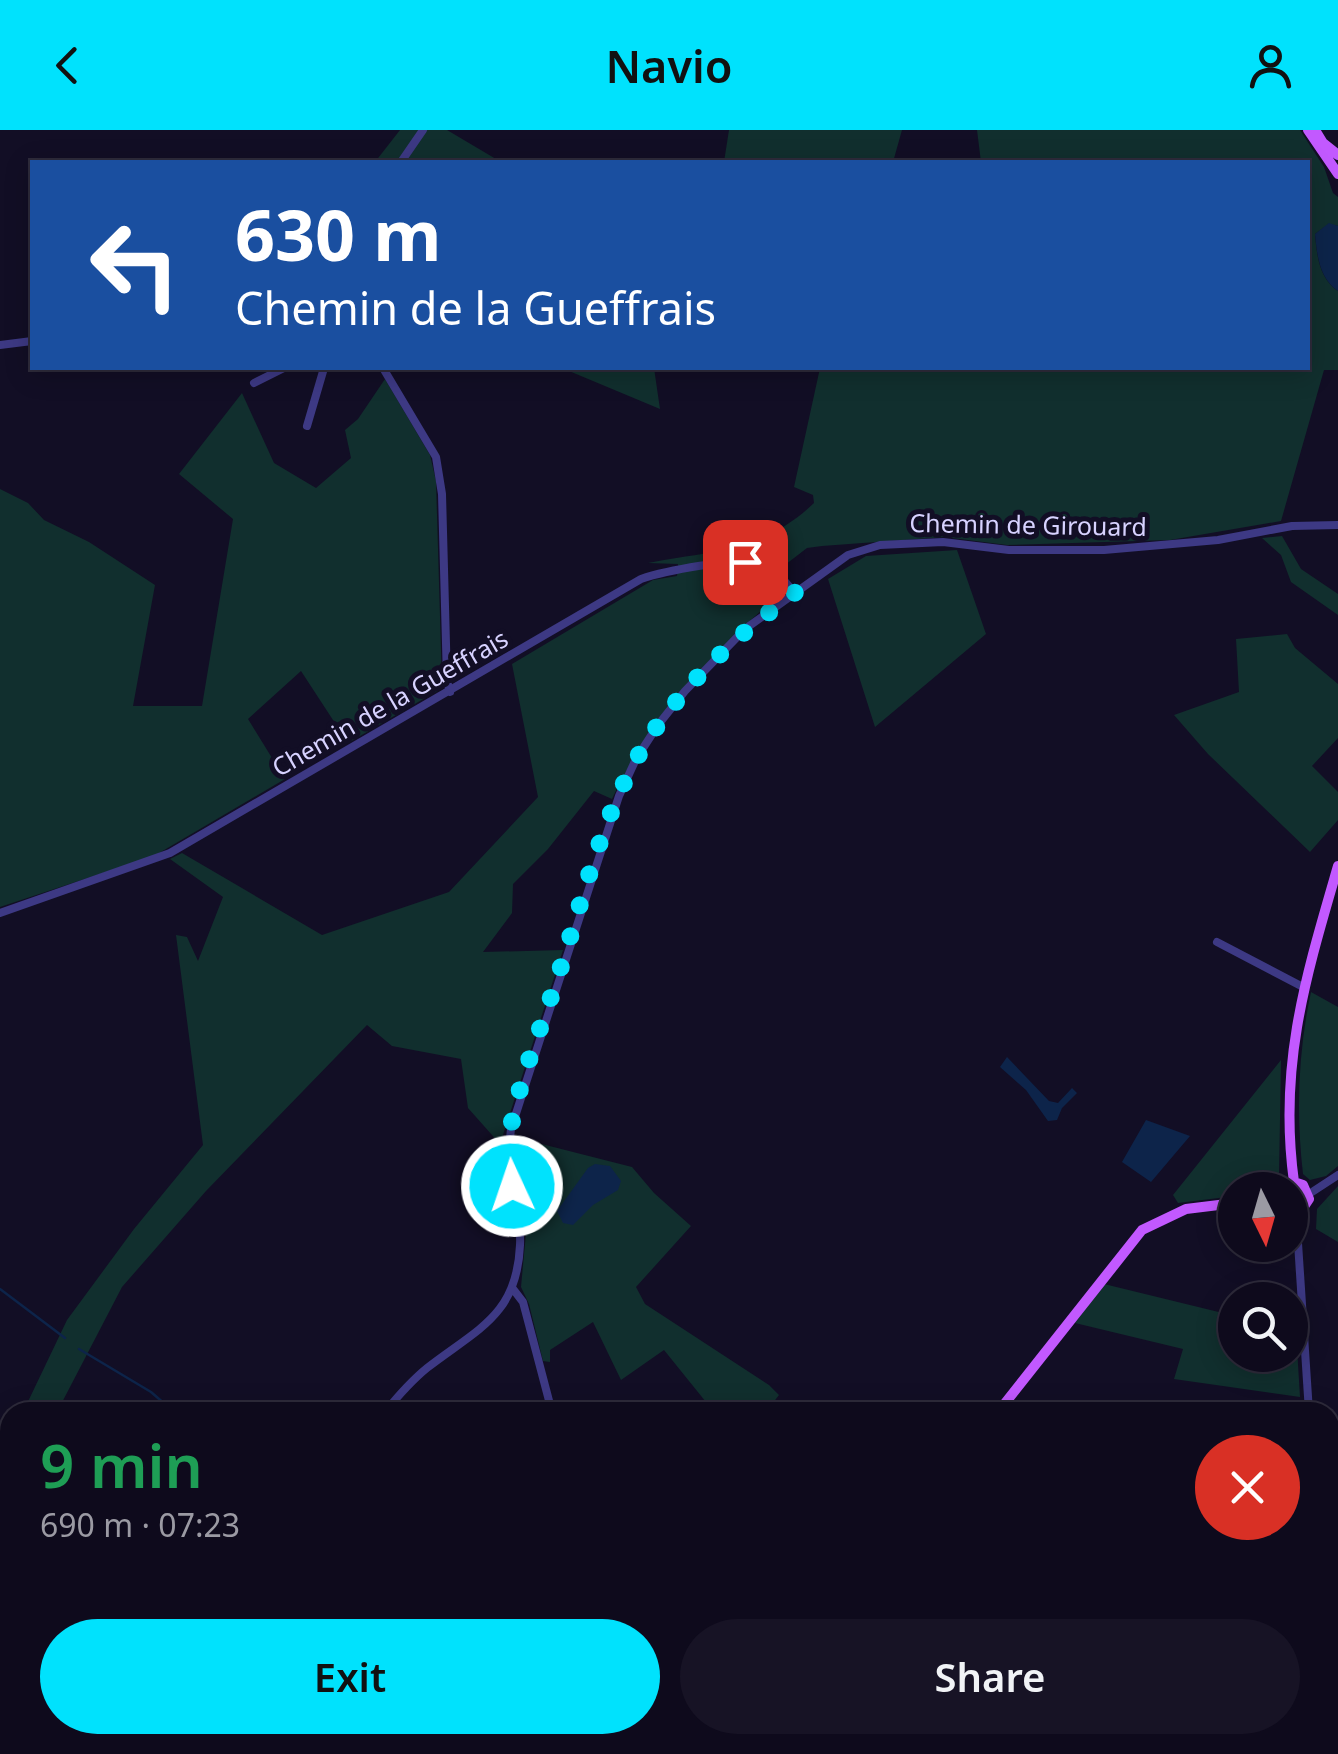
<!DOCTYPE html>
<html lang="en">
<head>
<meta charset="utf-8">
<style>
	body { margin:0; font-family:"Noto Sans",sans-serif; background:#171325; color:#f1f3f6; height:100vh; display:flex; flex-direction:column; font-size:38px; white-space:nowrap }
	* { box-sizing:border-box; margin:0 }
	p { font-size:32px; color:#9b9aa3 }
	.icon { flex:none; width:55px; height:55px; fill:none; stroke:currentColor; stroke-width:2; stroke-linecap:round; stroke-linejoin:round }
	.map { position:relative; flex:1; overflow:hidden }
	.panel { position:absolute; left:0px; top:1272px; width:1340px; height:352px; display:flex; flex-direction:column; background:#0e0a1c; border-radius:30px 30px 0 0; box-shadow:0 5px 25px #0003,0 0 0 2px #2e2b3b }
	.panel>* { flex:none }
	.guide { position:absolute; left:30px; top:30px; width:1280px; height:210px; border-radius:0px; box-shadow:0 5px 25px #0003,0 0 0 2px #2e2b3b; background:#1a4fa0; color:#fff; overflow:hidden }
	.needle { width:65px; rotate:175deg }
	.buttons { position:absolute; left:1218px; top:1042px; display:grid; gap:20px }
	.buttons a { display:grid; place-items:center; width:90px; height:90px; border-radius:50%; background:#0e0a1c; box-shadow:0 5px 25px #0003,0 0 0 2px #2e2b3b; font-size:50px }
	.pin { position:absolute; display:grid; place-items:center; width:85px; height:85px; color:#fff; margin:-42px; border-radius:20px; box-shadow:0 5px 15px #0006 }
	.me { position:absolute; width:110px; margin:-55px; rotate:357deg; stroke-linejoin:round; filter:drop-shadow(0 0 8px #0008) }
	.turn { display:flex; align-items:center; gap:35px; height:210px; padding:0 40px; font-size:45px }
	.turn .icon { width:130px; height:130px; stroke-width:2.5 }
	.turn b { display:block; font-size:70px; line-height:85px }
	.round { display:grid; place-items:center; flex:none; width:105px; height:105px; border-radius:52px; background:#171325 }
	.summary { display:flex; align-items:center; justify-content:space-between; height:170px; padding:0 40px }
	h1 { font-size:60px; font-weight:600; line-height:75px; color:#1e9e55 }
	.primary-button { display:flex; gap:20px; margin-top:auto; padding:20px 40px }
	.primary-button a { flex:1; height:115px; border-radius:60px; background:#00e2fd; color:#111; font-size:40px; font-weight:600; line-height:115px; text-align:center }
	.primary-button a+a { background:#171325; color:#f1f3f6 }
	header { display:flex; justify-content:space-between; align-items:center; height:130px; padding:0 40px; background:#00e2fd; color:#111; font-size:45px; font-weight:600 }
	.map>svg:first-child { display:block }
</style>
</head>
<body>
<header><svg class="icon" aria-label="back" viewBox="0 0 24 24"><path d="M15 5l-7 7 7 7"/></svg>Navio<svg class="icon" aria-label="person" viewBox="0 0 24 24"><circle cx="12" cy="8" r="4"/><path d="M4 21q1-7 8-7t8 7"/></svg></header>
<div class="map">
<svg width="1338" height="1624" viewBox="0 0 1338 1624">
	<rect width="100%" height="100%" fill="#120e25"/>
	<path fill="#112f2e" d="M400,0H447L501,32H375Z
		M729,0H902L893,32H720H724Z
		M977,0H1300L1324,37L1333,63L1338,67V96L1329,94L1315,104C1317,126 1319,148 1338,161V240H1324L1281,391L1170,410L1007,415L944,407L822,416L807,418L781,438L778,466C711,523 650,589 612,669L594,661L548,719L513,754L512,783L483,822L563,820L500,1014L468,978L461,929L392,916L367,895L206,1061L122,1157L57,1282H23L67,1190L134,1099L203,1015L176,805L187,807L198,831L223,767L170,729L182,723L322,805L449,762L538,667L512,534L653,450L677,446L678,434L648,433C713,421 764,421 814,373L813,365L794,357L820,238H1308V32H981Z
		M562,238H654L660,279L569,241Z
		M385,249L430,325L436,351L442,554L437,561L348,613L301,541L248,589L285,649L154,726L0,777V359L28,373L44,390L89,412L155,455L133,576H202L233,389L179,344L242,263L274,333L316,358L351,328L345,300L358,289Z
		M1282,406L1301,439L1338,464V485L1291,452L1281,425L1262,408Z
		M957,420L986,504L875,597L828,449L866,426Z
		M1287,504L1295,518L1338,554V608L1312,636L1338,662V690L1310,722L1208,624L1174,585L1239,562L1236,509Z
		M1311,862L1338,877V1036L1326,1046L1310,1050L1303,1044C1296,983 1298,922 1311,862Z
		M1281,930L1279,1048L1268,1060H1235V1066L1178,1073L1173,1065Z
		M518,1008L632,1037L654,1063L691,1096L636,1157L645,1174L769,1255L779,1265L766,1282H714L664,1220L621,1250L593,1192L550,1220V1232L543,1231L529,1174L521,1157L526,1103L518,1058Z
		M1338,1056V1112L1316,1099L1317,1079Z
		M1104,1154L1235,1186V1225H1290V1199L1296,1201L1300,1267L1174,1249L1183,1219L1075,1193Z
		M10,1310V1389L0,1422V1346Z
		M1338,1325V1444L1330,1406V1326Z
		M936,1615H1056L1060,1619L1056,1624H928Z
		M1245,1615H1320L1332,1624H1246Z"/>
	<path fill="#0d244a" d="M1329,93L1338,96V161C1319,148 1317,125 1315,104Z
		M1007,927L1049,971L1058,973L1072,958L1077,963L1062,978L1057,990L1048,991L1026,960L1000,937Z
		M1146,990L1190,1006L1151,1052L1122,1032Z
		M595,1034L610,1036L621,1051L618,1060L593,1075L573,1095L563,1093L557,1081L588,1038Z"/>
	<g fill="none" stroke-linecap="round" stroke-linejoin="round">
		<path stroke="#0d244a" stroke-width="2.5" d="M0,1159L65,1208
			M79,1219L151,1262L174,1282"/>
		<path stroke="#3d3984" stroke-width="8" d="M401,32L423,0
			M0,215L32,211
			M383,238L436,327L442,364L447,551L450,562
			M254,253L284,238
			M307,296L324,238
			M0,783L170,723L641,449C664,441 736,427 759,433C774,436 785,452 795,463
			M1217,812L1303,857
			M1309,1064L1338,1045
			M1296,1082L1309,1282
			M513,1159L523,1172L552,1282
			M385,1282C398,1266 411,1251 427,1238C477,1199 517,1186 520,1115C522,1076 505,1039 511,999L619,666L636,629L658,595L685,561L745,499L848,425L880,415L943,412L1009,420H1104L1218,410L1292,396L1338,395
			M1330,1435L1338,1474
			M0,1531L10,1529
			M101,1615L104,1624
			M271,1615L273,1619
			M637,1615L644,1624
			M1132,1624L1141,1615"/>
		<path stroke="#c259ff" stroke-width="10" d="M1308,0L1338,44
			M1315,0L1323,13L1338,25
			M1294,1052C1278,935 1306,846 1338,736
			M1280,1060L1294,1052
			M1290,1081H1301L1309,1069L1303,1055L1294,1052
			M998,1282L1142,1100L1186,1079L1235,1073
			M676,1624L679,1615"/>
	</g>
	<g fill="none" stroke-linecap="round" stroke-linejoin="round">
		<path stroke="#00e2fd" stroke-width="18" stroke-dasharray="0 32.4" d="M512,1056C510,1038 507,1020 510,1002C519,950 541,899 557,849C585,764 605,668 658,595C697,542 742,501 795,463C780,447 768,432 745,432"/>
	</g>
	<g text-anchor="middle" stroke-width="10" stroke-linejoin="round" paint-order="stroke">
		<g font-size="25" fill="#d7d2ff" stroke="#120e25">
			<text transform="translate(1028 395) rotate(1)" y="9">Chemin de Girouard</text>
			<text transform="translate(390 573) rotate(-30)" y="9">Chemin de la Gueffrais</text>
		</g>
	</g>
</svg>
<div class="buttons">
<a><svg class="needle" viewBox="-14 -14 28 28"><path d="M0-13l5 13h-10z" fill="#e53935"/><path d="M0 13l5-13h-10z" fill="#9b9aa3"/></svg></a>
<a><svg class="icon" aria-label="search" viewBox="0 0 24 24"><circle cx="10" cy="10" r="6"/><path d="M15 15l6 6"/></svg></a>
</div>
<div class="pin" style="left:745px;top:432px;background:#d93025"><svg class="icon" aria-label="arrive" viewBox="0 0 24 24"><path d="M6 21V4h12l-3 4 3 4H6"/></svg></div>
<svg class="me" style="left:512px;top:1056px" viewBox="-20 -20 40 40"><circle r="17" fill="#00e2fd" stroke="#fff" stroke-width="3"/><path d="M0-11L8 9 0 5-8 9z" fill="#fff"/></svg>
<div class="guide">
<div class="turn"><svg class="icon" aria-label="left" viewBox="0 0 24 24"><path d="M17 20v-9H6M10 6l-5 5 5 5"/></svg><div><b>630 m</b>Chemin de la Gueffrais</div></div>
</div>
<section class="panel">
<div class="summary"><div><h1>9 min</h1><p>690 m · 07:23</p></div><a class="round" style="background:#d93025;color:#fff"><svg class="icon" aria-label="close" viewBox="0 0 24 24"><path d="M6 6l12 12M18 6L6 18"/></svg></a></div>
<div class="primary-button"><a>Exit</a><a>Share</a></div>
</section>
</div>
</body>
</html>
